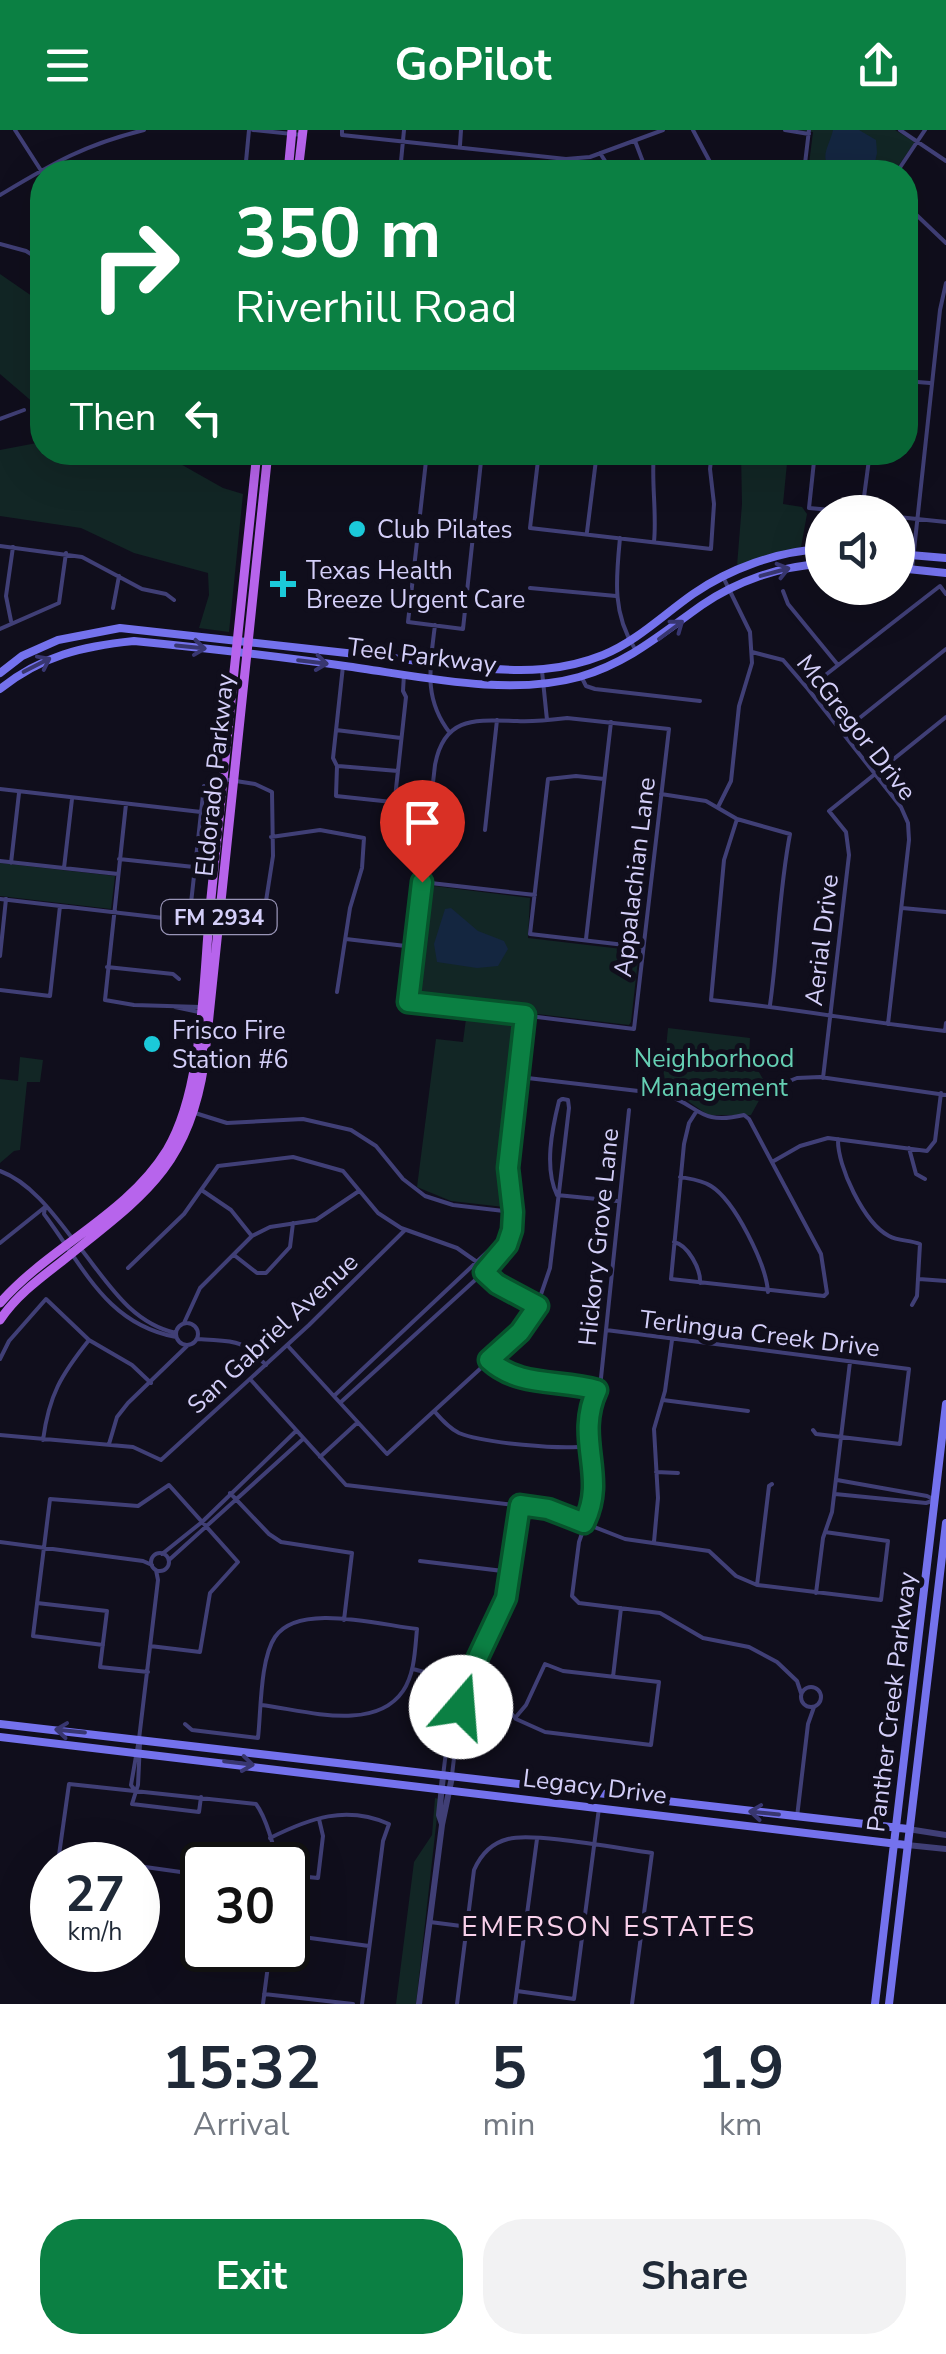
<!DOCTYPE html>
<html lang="en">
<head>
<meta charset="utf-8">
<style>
	body { margin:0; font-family:"Nunito Sans",sans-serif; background:#f2f2f3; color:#1f2937; height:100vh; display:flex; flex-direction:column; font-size:38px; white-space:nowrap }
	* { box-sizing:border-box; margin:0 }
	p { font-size:32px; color:#747a83 }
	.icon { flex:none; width:55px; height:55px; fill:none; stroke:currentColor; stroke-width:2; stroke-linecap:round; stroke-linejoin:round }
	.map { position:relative; height:1874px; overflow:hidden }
	.sheet { display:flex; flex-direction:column; background:#fff; flex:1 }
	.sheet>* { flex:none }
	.hud { position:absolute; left:30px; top:30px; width:888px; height:305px; border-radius:40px; box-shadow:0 10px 40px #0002; background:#0b8043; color:#fff; overflow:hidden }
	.controls { position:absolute; left:805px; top:365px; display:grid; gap:20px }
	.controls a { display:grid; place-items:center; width:110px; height:110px; border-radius:50%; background:#fff; box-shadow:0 10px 40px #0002; font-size:50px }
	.speed { position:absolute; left:30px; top:1712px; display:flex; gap:20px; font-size:50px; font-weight:700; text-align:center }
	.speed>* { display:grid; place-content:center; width:130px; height:130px; border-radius:50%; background:#fff; box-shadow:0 10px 40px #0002; line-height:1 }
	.speed small { font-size:25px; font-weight:400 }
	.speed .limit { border:5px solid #111; border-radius:15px; background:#fff; color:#111 }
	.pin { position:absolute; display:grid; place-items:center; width:85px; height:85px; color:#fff; margin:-102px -42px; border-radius:50% 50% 50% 0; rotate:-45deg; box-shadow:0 0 10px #0007 }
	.pin .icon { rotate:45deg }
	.me { position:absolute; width:110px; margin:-55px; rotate:18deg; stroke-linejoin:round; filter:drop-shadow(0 0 8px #0008) }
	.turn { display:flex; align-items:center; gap:35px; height:210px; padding:0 40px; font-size:45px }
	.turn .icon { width:130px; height:130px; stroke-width:2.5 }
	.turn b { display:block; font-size:70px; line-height:85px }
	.then { display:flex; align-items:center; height:95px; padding:0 40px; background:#0003; gap:20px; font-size:38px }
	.eta { display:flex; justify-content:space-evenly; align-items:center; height:170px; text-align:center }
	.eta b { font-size:60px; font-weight:700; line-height:70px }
	.action { display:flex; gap:20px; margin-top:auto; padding:20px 40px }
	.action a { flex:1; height:115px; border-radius:40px; background:#0b8043; color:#fff; font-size:40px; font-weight:700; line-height:115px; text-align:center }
	.action a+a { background:#f2f2f3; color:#1f2937 }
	header { display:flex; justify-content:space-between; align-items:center; height:130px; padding:0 40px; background:#0b8043; color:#fff; font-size:45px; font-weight:700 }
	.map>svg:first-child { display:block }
</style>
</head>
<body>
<header><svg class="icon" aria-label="menu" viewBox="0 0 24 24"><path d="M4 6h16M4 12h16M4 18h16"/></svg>GoPilot<svg class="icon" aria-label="share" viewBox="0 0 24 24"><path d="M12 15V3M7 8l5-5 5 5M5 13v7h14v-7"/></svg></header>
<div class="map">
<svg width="946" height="1874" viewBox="0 0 946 1874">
	<rect width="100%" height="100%" fill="#100e1c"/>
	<path fill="#122625" d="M794,0H895L915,12L894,42H808L813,2Z
		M0,144L42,173V280L0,244Z
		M42,312V322L161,323L223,358L243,364L229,502L199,498L209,465L208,443L134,423L81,398L0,386V320Z
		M741,323H788L783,374L802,377L807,384L801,417L737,436L742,374Z
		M0,733L115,746L111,779L0,766Z
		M426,755L530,768L528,808L639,821L631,892L629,895L412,869Z
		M467,881L522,888L505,1039L508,1075L504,1077L451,1071L417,1057L436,909L463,912Z
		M668,898L750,908L749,925L767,956L751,985H708L685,969L662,960Z
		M20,927L43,930L40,952H27L20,1020L14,1021L0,1033V949L18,951Z
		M435,1668L439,1669L416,1874H396L414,1732L432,1705Z"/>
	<path fill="#142640" d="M833,0H859L876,10L877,23L873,41L835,42C817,28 829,18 833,0Z
		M451,778L478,801L504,811L508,819L498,836L477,838L437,832L434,814L445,779Z"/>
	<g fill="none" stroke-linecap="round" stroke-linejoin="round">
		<path stroke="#403f76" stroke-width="4" d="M15,0L42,42
			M253,0L302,5
			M342,0V5L566,29L590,27L663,0
			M693,0L710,32L725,42
			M785,0L809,4
			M900,0L946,31
			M460,15L461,0
			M600,23L607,34L639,38L643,32L635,11
			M245,42L249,0
			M400,42L404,0
			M804,42L809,0
			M897,42L925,0
			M0,65C52,34 83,15 144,0
			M905,74L946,113
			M0,114L26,121L42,131
			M36,127L42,119
			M905,251L930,253
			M0,289L24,280
			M427,322L408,492L463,499L482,322
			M539,322L530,398L711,419L714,374L710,339L712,322
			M815,322L809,378L853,382
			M862,382L870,322
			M898,387L946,392
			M587,402L597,322
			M620,408C616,449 612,483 635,519
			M654,412C657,382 651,352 654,322
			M0,416L82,427L142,459L166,464L174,470
			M912,439L940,180L946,153
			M530,458L616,466
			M783,461L788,474L838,535
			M113,478L119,446
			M11,491L6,466L13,417
			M435,495C430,536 423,569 450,603
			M0,499L59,473L66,423
			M752,522L783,530L808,559L901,677L908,693L909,710L888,894
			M343,536L333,628L337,636L336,666L392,672L395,668L406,567L403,561L404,544
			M542,541L547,590
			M581,546L586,556L595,559L700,571
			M810,557L940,456L946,464
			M567,588L669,599L634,899L408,871L435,635C444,585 477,590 517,591C534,592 550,590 567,588Z
			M336,600L401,608
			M842,602L946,519
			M338,636L398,641
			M223,649L255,654L272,662L273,726L266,771
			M604,649L576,646L548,649L530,804L642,817
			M0,659L201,682
			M661,664L706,671L737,689L790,704C779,761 778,818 770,875
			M126,674L105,870L134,875L201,877
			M718,677L731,651L739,576L752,533L750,502L724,449
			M737,689L724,730L711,870C789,878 866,892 945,901L946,893
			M485,700L497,590
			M271,707L320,700L364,708L362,738L350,778L337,862
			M119,729L194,737
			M0,731L118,744
			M11,733L19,663
			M64,738L72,669
			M422,752L535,765
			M0,769L189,791L204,656
			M902,778L946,782
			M346,809L414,817
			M586,809L611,592
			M0,826L6,769
			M107,837L173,844L179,849
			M0,860L50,866L60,776
			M175,877L199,882
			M519,947L664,964C700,975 698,996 744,985L749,989L821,1124L827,1163L824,1166L671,1149L684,1014L689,993L696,982
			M823,948L849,725L846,702L829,681L946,587
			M759,963L797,948L820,947L946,965
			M629,980L601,1248L586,1293L594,1369L579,1412L572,1466L579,1473L660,1483L703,1508L749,1517L777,1532L797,1551L801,1563
			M195,983L227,993L303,989L351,1000L376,1016L403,1049L425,1066L453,1075L513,1082
			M838,1009C837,1036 864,1093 889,1106C898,1111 910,1110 920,1114L917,1166L912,1175
			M909,1018L916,1044L925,1049
			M772,1032L800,1016L828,1008L927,1021L935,1011L941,963
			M0,1041C30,1052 53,1083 72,1108
			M680,1047C691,1049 702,1050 711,1056C735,1071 766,1134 768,1162
			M203,1061L231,1080L251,1105
			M557,1065C544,1038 552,999 559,971L562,969
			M557,1065L617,1071
			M45,1077L44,1084C84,1137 106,1194 176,1207
			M674,1112C688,1115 701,1139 700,1153
			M0,1113L45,1077
			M81,1119C108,1153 131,1193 176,1203
			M234,1125L257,1143H266L290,1117L293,1093
			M128,1138L184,1084L218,1036L293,1027L343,1041L378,1083L401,1098L457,1118L477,1132L497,1154L536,1175
			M919,1149L946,1151
			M176 1204a11 11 0 1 1 22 0a11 11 0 1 1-22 0Z
			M184,1193L200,1158L252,1106L270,1097L316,1090L359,1061
			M606,1200L909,1239L900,1314L816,1304L813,1300
			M198,1209C234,1212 239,1207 266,1235
			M287,1215L387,1324L516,1206L537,1176L550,1138L569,978L568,970L563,969
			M0,1229L9,1211L46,1169L89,1210L132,1235L151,1253
			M489,1230C519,1258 561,1249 597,1261
			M250,1249L346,1355L548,1379L625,1409L709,1421L736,1446L757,1455L881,1470L888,1411L825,1402
			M335,1265L500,1110L511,1096
			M663,1270L748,1281
			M341,1272L484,1142L507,1115L513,1082L507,1038L525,887
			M435,1282C442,1290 449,1298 459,1303C483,1313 562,1320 588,1316
			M0,1305L133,1317L161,1330L309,1195L405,1100
			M43,1310C49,1265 61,1245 89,1210
			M109,1314L117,1287L128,1273L187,1216
			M320,1327L357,1293
			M656,1342L678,1343
			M837,1350L927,1366L935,1370
			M230,1363L269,1404L281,1412L352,1423L344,1490
			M835,1364L926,1373L935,1370
			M0,1412L143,1431L152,1435
			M654,1412L658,1368L654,1299L665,1261L672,1210
			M151 1432a9 9 0 1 1 18 0a9 9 0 1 1-18 0Z
			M162,1424L202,1392L296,1301
			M169,1430L303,1309
			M420,1431L511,1442
			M757,1455L769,1356L772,1354
			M816,1463L823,1408L832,1382L850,1232
			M37,1473L107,1481L100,1537L148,1542
			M103,1515L33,1506L50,1369L138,1376L169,1355L238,1432L210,1463L200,1522L150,1516
			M413,1539L486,1559L497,1566L515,1588L516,1589L545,1602L651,1615L659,1552L563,1541L545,1534L526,1575L515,1588
			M613,1547L621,1478
			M466,1556L471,1562L504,1578
			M801 1567a10 10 0 1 1 20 0a10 10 0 1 1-20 0Z
			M185,1594L192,1600L258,1608C261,1582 260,1529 275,1507C298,1472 380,1495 417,1499C415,1519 415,1543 403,1561C374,1603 304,1580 261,1575
			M140,1613L138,1655L132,1674L199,1682L201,1667
			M452,1645L462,1561
			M443,1646L451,1581L508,1462L519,1375
			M134,1659L131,1655L139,1609L158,1450L156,1440
			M797,1687L808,1594L814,1577
			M270,1708C310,1688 346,1675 389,1694L383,1711L362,1874
			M127,1735L59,1725L69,1654L256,1674C265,1686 276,1719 276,1735
			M138,1736L202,1745
			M288,1745L318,1748L323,1706L319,1689
			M430,1792L524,1804
			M288,1805L369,1816
			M517,1861L574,1869L599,1678
			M264,1864L353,1874
			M263,1874L270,1820
			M457,1874L474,1740C481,1724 492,1713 508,1709C534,1702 621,1719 652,1723L632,1874
			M515,1874L537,1709"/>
		<path stroke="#403f76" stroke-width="6" d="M442,1694L439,1685L443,1646
			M908,1699L946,1705
			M907,1715L946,1719
			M419,1874L442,1695L452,1647"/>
		<path stroke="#7472ed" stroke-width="8" d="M898,424L946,428
			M898,438L946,443
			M0,543L22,526L58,510L120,498L482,538C525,542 563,541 603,525C637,511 663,485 693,464C729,439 778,421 822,419
			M0,559C41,526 83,516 134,511C205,518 275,526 345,536C418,546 508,567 579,547C628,533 661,504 702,475C737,451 780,436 822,434
			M0,1594L908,1699
			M0,1607L906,1715
			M875,1874L946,1274
			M889,1874L946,1393"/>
		<path stroke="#b764ec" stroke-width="9" d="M288,42L292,0
			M298,42L303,0
			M0,1173C50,1116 127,1085 167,1020C205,957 203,841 211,768C226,619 241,471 257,322
			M0,1190C16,1166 39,1149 61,1132C138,1069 188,1041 204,934L268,322"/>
	</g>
	<defs><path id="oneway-shaft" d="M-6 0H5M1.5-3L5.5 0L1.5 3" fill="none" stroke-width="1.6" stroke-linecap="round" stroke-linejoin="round" transform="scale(2.5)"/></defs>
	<g stroke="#383670">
		<use href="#oneway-shaft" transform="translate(775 442) rotate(-15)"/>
		<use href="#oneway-shaft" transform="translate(671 500) rotate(-37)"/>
		<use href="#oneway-shaft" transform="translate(191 517) rotate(6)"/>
		<use href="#oneway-shaft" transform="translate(313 532) rotate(7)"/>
		<use href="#oneway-shaft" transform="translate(37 535) rotate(-27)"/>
		<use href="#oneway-shaft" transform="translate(70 1601) rotate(-174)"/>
		<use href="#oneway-shaft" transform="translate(239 1633) rotate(7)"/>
		<use href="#oneway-shaft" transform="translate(764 1683) rotate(-174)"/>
	</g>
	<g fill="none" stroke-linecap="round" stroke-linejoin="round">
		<defs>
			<path id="route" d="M422,752L408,872L525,885L508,1038L513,1082L512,1100L507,1115L484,1142L497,1154L538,1176L520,1202L489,1230C519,1258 561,1249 597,1260C574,1310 608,1346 584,1393L548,1379L520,1375L506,1468L462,1561L461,1577"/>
		</defs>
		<use href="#route" stroke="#07532c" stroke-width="25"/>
		<use href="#route" stroke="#0b8043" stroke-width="18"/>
	</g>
	<g fill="#1bc9d9" stroke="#100e1c" stroke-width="4">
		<circle cx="357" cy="399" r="10"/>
		<path d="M278 439h10v10h10v10h-10v10h-10v-10h-10v-10h10z"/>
		<circle cx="152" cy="914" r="10"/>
	</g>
	<g text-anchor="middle" stroke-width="10" stroke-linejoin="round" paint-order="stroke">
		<rect fill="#100e1c" stroke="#9995b7" stroke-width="2.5" x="161.5" y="770" width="115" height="34" rx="8"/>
		<g font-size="22" font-weight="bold" fill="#d4cff9">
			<text x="219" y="795">FM 2934</text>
		</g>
		<g font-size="25" fill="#d4cff9" stroke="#100e1c" text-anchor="start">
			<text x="377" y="408">Club Pilates</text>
			<text x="306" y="449">Texas Health<tspan x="306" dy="29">Breeze Urgent Care</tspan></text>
			<text x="172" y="909">Frisco Fire<tspan x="172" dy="29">Station #6</tspan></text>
		</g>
		<g font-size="25" fill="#d4cff9" stroke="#100e1c">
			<text transform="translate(422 525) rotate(7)" y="9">Teel Parkway</text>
			<text transform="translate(857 597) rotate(52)" y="9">McGregor Drive</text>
			<text transform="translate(214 645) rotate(-84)" y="9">Eldorado Parkway</text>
			<text transform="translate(634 747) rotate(-83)" y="9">Appalachian Lane</text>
			<text transform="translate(821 810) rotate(-83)" y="9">Aerial Drive</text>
			<text transform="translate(598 1107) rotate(-84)" y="9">Hickory Grove Lane</text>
			<text transform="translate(272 1203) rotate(-43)" y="9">San Gabriel Avenue</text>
			<text transform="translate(760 1203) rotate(7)" y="9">Terlingua Creek Drive</text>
			<text transform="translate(891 1572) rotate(-83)" y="9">Panther Creek Parkway</text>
			<text transform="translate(595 1656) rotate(7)" y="9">Legacy Drive</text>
		</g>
		<g font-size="25" fill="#65cfb3" stroke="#100e1c">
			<text x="714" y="937">Neighborhood<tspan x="714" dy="29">Management</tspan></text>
		</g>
		<g font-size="28" letter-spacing="2.5" fill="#f9d1eb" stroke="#100e1c">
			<text x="609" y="1806">EMERSON ESTATES</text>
		</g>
	</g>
</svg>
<div class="controls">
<a><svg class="icon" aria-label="sound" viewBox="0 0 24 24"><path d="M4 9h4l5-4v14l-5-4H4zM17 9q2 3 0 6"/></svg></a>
</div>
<div class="speed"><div>27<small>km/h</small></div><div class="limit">30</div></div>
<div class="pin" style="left:422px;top:752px;background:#d93025"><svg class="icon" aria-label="arrive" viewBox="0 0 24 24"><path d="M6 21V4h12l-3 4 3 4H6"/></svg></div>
<svg class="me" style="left:461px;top:1577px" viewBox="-20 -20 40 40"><circle r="19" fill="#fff"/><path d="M0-13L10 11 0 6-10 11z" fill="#0b8043"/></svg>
<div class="hud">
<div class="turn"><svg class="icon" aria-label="right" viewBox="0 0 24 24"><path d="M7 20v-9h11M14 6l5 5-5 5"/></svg><div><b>350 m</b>Riverhill Road</div></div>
<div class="then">Then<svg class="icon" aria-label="left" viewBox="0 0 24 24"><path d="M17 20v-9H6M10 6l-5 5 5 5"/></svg></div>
</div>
</div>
<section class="sheet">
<div class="eta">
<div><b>15:32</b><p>Arrival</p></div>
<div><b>5</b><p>min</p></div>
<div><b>1.9</b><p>km</p></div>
</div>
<div class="action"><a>Exit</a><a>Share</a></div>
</section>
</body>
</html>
